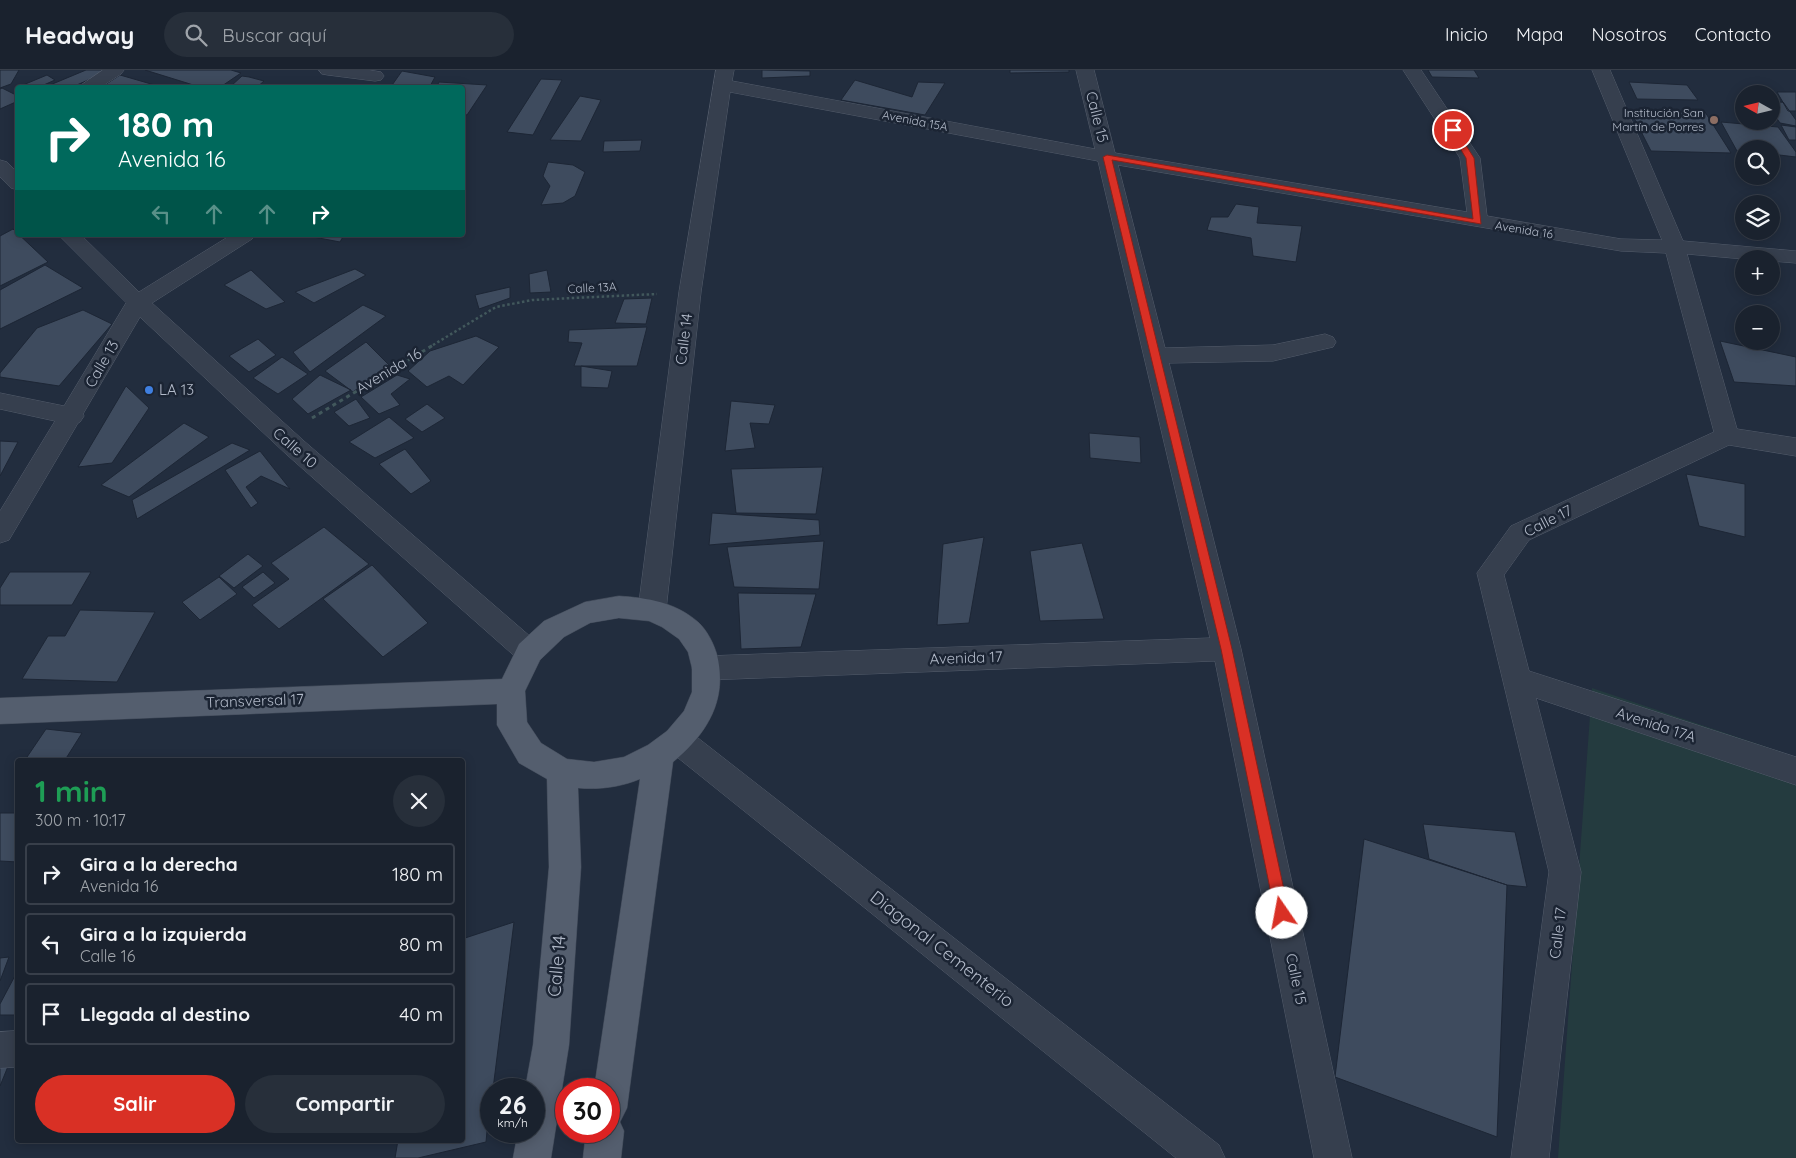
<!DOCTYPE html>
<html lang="es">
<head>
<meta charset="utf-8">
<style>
	body { margin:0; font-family:Quicksand,sans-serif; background:#272f3a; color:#f1f3f6; height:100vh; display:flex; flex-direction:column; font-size:19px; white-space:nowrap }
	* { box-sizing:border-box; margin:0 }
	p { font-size:16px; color:#9fa4aa }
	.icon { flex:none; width:28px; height:28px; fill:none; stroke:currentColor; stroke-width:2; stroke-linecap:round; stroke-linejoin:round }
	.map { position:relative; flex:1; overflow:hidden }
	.panel { position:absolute; left:15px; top:688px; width:450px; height:385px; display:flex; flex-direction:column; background:#1a222e; border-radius:5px; box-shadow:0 2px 12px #0003,0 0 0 1px #383f4a }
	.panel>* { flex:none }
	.banner { position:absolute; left:15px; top:15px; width:450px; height:152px; border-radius:5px; box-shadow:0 2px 12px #0003,0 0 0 1px #383f4a; background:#00695c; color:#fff; overflow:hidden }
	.needle { width:32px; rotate:278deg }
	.tools { position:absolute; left:1735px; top:15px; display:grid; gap:10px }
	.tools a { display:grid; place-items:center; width:45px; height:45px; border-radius:50%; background:#1a222e; box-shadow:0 2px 12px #0003,0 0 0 1px #383f4a; font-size:25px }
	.speed { position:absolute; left:480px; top:1008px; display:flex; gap:10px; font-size:25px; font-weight:700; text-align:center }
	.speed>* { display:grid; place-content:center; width:65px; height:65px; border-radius:50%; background:#1a222e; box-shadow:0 2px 12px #0003,0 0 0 1px #383f4a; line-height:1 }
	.speed small { font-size:12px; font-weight:400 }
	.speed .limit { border:8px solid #d22; background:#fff; color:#111 }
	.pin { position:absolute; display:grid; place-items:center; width:42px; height:42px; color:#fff; margin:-21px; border:2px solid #fff; border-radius:50%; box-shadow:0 1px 5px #0007 }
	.me { position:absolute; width:55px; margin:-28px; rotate:348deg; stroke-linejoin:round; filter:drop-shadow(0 0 4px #0008) }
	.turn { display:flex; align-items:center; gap:18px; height:105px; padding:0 20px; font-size:22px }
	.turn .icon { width:65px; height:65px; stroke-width:2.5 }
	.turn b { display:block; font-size:35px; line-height:42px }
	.lanes { display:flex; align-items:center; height:48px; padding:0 20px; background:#0003; justify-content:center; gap:25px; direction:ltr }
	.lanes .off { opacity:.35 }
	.round { display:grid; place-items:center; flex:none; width:52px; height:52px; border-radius:26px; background:#272f3a }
	.head { display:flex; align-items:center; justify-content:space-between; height:85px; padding:0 20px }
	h1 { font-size:30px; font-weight:700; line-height:38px; color:#1e9e55 }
	.primary-button { display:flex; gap:10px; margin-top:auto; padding:10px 20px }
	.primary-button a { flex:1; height:58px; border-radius:30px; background:#d93025; color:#fff; font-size:20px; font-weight:700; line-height:58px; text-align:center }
	.primary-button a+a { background:#272f3a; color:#f1f3f6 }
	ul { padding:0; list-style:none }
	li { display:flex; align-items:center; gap:15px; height:62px; margin:0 10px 8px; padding:0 10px; border:2px solid #383f4a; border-radius:5px }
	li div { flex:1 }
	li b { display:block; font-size:19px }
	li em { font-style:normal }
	header { display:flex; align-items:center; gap:30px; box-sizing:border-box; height:70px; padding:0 25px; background:#1a222e; border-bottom:1px solid #383f4a }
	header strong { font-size:24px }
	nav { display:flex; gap:28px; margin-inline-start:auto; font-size:18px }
	.search { width:350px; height:45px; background:#272f3a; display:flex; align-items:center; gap:12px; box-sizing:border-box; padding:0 18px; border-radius:28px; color:#9fa4aa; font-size:19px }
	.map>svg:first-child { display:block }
</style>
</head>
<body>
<header>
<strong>Headway</strong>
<div class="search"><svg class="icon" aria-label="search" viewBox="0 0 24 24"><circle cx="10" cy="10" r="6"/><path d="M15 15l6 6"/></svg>Buscar aquí</div>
<nav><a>Inicio</a><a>Mapa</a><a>Nosotros</a><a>Contacto</a></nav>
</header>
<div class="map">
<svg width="1796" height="1088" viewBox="0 0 1796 1088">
	<rect width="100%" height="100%" fill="#222d3e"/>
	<path fill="#243b3f" d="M1592,618L1796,687V1088H1558Z"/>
	<path fill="#3e4b5e" stroke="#1d2635" d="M0,0H19L11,14L0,18Z
		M86,0H111L70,18H53L50,15Z
		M145,0H231L241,3L219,18H203Z
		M762,0L810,1V6L762,8Z
		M1010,0H1069V2L1010,3Z
		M1428,0H1474L1479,8L1432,7Z
		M402,1L435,7L429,18H390Z
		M47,5L55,10L37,18H24L23,15Z
		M120,5L165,18H100Z
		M242,6L249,7L264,11L256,18L231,16Z
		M541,9L562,10L533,65L507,62Z
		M855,10L912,27L918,12L945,13L925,45L841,30Z
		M439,12L487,15L467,45L462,44V18H436Z
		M1629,12L1687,15L1698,30L1637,29Z
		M2,18L18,26V31L0,39V19Z
		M1777,22H1796V41H1788Z
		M580,26L601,30L581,71L550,70Z
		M1783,32L1796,50V56L1780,53L1771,40V33Z
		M1631,42H1705L1731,83L1651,81Z
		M1721,52L1778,57L1796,82V87L1771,84V79H1744V82L1737,81Z
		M1781,55L1796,57V70H1789Z
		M642,70L640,81L603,82L604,71Z
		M548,92L573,95L585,102L575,126L563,133L541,135L550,116L543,106Z
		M1236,134L1259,137L1257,153L1302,156L1296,192L1253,186L1251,168L1207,160L1211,147H1228Z
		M13,159L48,192L0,216V166Z
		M303,165H344L340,172Z
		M45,195L83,218L0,259V220Z
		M355,199L366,205L314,233L295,222Z
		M251,200L285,232L266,239L224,215Z
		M547,200L551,222L530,223L529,204Z
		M510,217V228L479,239L475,225Z
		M652,228L646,254L615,253L624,229Z
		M363,235L386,246L310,302L293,282Z
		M83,240L112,254L59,316L0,307V303L37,258Z
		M647,257L637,296H574L582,273L568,272L569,260Z
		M476,266L499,277L463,315L449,306L427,317L408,301L430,281Z
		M258,269L276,285L249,302L229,286Z
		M1720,271L1796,287V316L1734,312Z
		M366,272L389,295L353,322L325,301Z
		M282,287L308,304L278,324L253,308Z
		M581,296L612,301L608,318L581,317Z
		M320,305L351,320L308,344L292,329Z
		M397,305L410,309L391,324L400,335L379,344L361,327Z
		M126,316L149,338L112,393L78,397Z
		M356,329L370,348L349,356L334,342Z
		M731,331L775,335L769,354L750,353L755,378L725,381Z
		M427,334L445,348L422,362L405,349Z
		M389,347L414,368L375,388L349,372Z
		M184,353L209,367L129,427L101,415Z
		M1089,363L1140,367L1141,393L1090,388Z
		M0,371L18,372L0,406Z
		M232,373L250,380L137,449L132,430Z
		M405,379L431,411L411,424L379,394Z
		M260,381L290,419L261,406L246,417L258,433L251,438L225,400Z
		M823,397L816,444L736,443L731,399Z
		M1686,404L1745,414V467L1699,456Z
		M712,443L819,450L820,465L709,475Z
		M324,457L369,494L279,559L252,535L289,509L271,493Z
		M984,467L969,553L937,555L943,474Z
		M824,471L819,519L734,517L727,477Z
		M1082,473L1104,549L1040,551L1030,481Z
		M248,484L263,496L234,518L219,506Z
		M372,495L428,553L383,587L323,529Z
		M10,502H91L72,535H0V518Z
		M263,502L275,513L254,528L242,517Z
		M219,507L237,524L200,550L182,532Z
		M738,523L816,524L801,577L741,579Z
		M80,540L155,542L117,612L22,609L48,566H65Z
		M46,659L82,663L65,690H25Z
		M0,743H18V792L0,791Z
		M1423,754L1515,762L1527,817L1507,815L1429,789Z
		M1364,769L1507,815L1497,1067L1335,1007Z
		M514,852L493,1019H491L486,1072L418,1088H395L398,1070H462V869Z
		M9,887L0,911V888Z
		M18,900V945H0V934Z
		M11,989L0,1016V990Z"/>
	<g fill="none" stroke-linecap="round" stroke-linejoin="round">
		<defs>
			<path id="minor" d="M103,0H124L121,4L99,18H77Z
				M319,0H369L381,2L384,6L381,10L375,11L328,5L322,4Z
				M716,0H734L732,11L1095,79L1076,0H1094L1115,83L1467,142L1460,88L1403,0H1421L1480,88L1487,146L1621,169L1662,170L1592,0H1610L1683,171L1796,181V193L1771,191V189H1744L1687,184L1737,359L1796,368V386L1729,375L1529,470L1504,505L1529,601L1796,687V715L1536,628L1581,802L1549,1088H1511L1549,802L1477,503L1511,456L1714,362L1666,183L1621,181L1118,95L1165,278L1273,275L1325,264L1333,267L1336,272L1333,277L1273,291L1169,293L1241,579L1352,1088H1314L1215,591L706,610L696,607L692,598L696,589L706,586L1210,568L1098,91L730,22L701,222L666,540L662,548L652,551L642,548L638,540L679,222Z
				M0,90L7,92L18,103V120L11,118L0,107Z
				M59,165H81L139,222L231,165H255L252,169L152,233L304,371L539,574L543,582L539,590L529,594L519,590L286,384L140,247L83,344L84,346L80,352L78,353L9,470L0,473V441L55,351L0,339V323L64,336L126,233Z
				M678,657L689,661L1219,1075L1225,1088H1176L667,679L663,670L667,661Z
				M18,961V997L0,998V962Z"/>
			<path id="major" d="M619,526C648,528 675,532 698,552C707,560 714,574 717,585C728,630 707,664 673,692L627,1038L620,1052L624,1061L621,1088H583L586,1061H609V1019H594L640,709C621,717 599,720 578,718L581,797L569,975L551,1088H513L518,1061H534V1019H525L533,975L549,797L547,709L519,693L497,655V634L0,654V628L502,609L519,574L544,551L585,532ZM619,548L649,551L662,557L679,569L688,582L692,598V622L684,641L667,661L648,675L624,687L594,692L567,689L541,673L527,652L525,621L540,590L564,567L590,553Z"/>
		</defs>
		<use href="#minor" stroke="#545d6c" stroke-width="1"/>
		<use href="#major" stroke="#3f4857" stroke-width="1"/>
		<path stroke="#42585c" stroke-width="2.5" stroke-dasharray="2.5 2.5" stroke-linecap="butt" d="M433,275L496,237L532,230L657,224"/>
		<path stroke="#42585c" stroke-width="3" stroke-dasharray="4 4" stroke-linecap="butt" d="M312,348L435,274"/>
		<use href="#minor" fill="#363f4e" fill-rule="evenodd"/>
		<use href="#major" fill="#545e6e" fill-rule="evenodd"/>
	</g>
	<path fill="#d93025" stroke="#8d1f18" d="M1450,58H1455L1474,88L1481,154L1112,90L1232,579L1289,843L1287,848L1282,849L1277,848L1275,843L1221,579L1103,87L1107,85L1473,149L1466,88L1449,60Z"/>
	<circle fill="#8d6e63" stroke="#1b2433" stroke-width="2" cx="1714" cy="50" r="5"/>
	<circle fill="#3f7fe0" stroke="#1b2433" stroke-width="2" cx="149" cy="320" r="5"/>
	<g text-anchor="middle" stroke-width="5" stroke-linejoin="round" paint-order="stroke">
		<g font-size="12" fill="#b2bac9" stroke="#1b2433" text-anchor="end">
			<text x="1704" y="47">Institución San<tspan x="1704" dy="14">Martín de Porres</tspan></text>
		</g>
		<g font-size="12" fill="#b2bac9" stroke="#1b2433">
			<text transform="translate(915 51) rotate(11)" y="4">Avenida 15A</text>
			<text transform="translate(1524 160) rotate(9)" y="4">Avenida 16</text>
			<text transform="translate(592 218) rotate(-3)" y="4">Calle 13A</text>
		</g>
		<g font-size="15" fill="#b2bac9" stroke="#1b2433">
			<text transform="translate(1097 47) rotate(76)" y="5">Calle 15</text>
			<text transform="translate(684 269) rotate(-83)" y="5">Calle 14</text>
			<text transform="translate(102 294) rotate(-60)" y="5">Calle 13</text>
			<text transform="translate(389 301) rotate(-31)" y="5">Avenida 16</text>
			<text transform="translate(295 378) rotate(41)" y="5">Calle 10</text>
			<text transform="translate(1548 451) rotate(-27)" y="5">Calle 17</text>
			<text transform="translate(966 588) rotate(-2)" y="5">Avenida 17</text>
			<text transform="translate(255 631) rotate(-2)" y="5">Transversal 17</text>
			<text transform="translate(1656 655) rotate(18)" y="5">Avenida 17A</text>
			<text transform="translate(1558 863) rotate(-83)" y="5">Calle 17</text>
			<text transform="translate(1296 909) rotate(78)" y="5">Calle 15</text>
		</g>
		<g font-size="15" fill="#b2bac9" stroke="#1b2433" text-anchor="start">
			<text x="159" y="325">LA 13</text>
		</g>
		<g font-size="18" fill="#b2bac9" stroke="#1b2433">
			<text transform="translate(942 879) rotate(38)" y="6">Diagonal Cementerio</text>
			<text transform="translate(557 896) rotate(-85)" y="6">Calle 14</text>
		</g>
	</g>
</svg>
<div class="tools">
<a><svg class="needle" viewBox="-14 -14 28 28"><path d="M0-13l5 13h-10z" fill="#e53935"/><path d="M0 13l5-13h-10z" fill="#9fa4aa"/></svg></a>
<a><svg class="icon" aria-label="search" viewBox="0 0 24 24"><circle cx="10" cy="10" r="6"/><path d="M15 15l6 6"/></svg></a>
<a><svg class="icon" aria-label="layers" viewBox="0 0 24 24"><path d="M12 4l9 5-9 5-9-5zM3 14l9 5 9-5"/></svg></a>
<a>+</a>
<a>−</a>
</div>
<div class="speed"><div>26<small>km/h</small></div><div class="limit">30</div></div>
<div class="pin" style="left:1453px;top:60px;background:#d93025"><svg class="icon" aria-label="arrive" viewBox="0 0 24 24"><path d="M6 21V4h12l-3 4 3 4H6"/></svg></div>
<svg class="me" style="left:1282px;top:843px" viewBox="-20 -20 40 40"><circle r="19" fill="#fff"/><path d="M0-13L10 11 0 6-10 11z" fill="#d93025"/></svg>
<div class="banner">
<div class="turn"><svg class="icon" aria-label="right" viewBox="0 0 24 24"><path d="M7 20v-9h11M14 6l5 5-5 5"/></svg><div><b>180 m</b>Avenida 16</div></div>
<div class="lanes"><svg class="icon off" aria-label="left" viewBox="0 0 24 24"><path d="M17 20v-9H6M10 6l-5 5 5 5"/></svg><svg class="icon off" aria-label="ahead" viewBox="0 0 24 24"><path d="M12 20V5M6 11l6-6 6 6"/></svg><svg class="icon off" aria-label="ahead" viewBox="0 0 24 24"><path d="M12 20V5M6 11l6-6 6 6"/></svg><svg class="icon" aria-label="right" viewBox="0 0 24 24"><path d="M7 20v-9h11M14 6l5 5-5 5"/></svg></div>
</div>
<section class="panel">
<div class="head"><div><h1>1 min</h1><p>300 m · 10:17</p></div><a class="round"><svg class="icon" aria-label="close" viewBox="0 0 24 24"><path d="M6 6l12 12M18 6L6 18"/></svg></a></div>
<ul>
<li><svg class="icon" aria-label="right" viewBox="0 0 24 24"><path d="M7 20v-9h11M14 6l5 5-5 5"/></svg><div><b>Gira a la derecha</b><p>Avenida 16</p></div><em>180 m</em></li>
<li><svg class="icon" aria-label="left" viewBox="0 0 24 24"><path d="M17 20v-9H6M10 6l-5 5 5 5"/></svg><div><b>Gira a la izquierda</b><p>Calle 16</p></div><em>80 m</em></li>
<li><svg class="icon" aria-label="arrive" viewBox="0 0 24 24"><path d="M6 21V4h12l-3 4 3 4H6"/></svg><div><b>Llegada al destino</b></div><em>40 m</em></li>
</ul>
<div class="primary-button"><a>Salir</a><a>Compartir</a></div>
</section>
</div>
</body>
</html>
